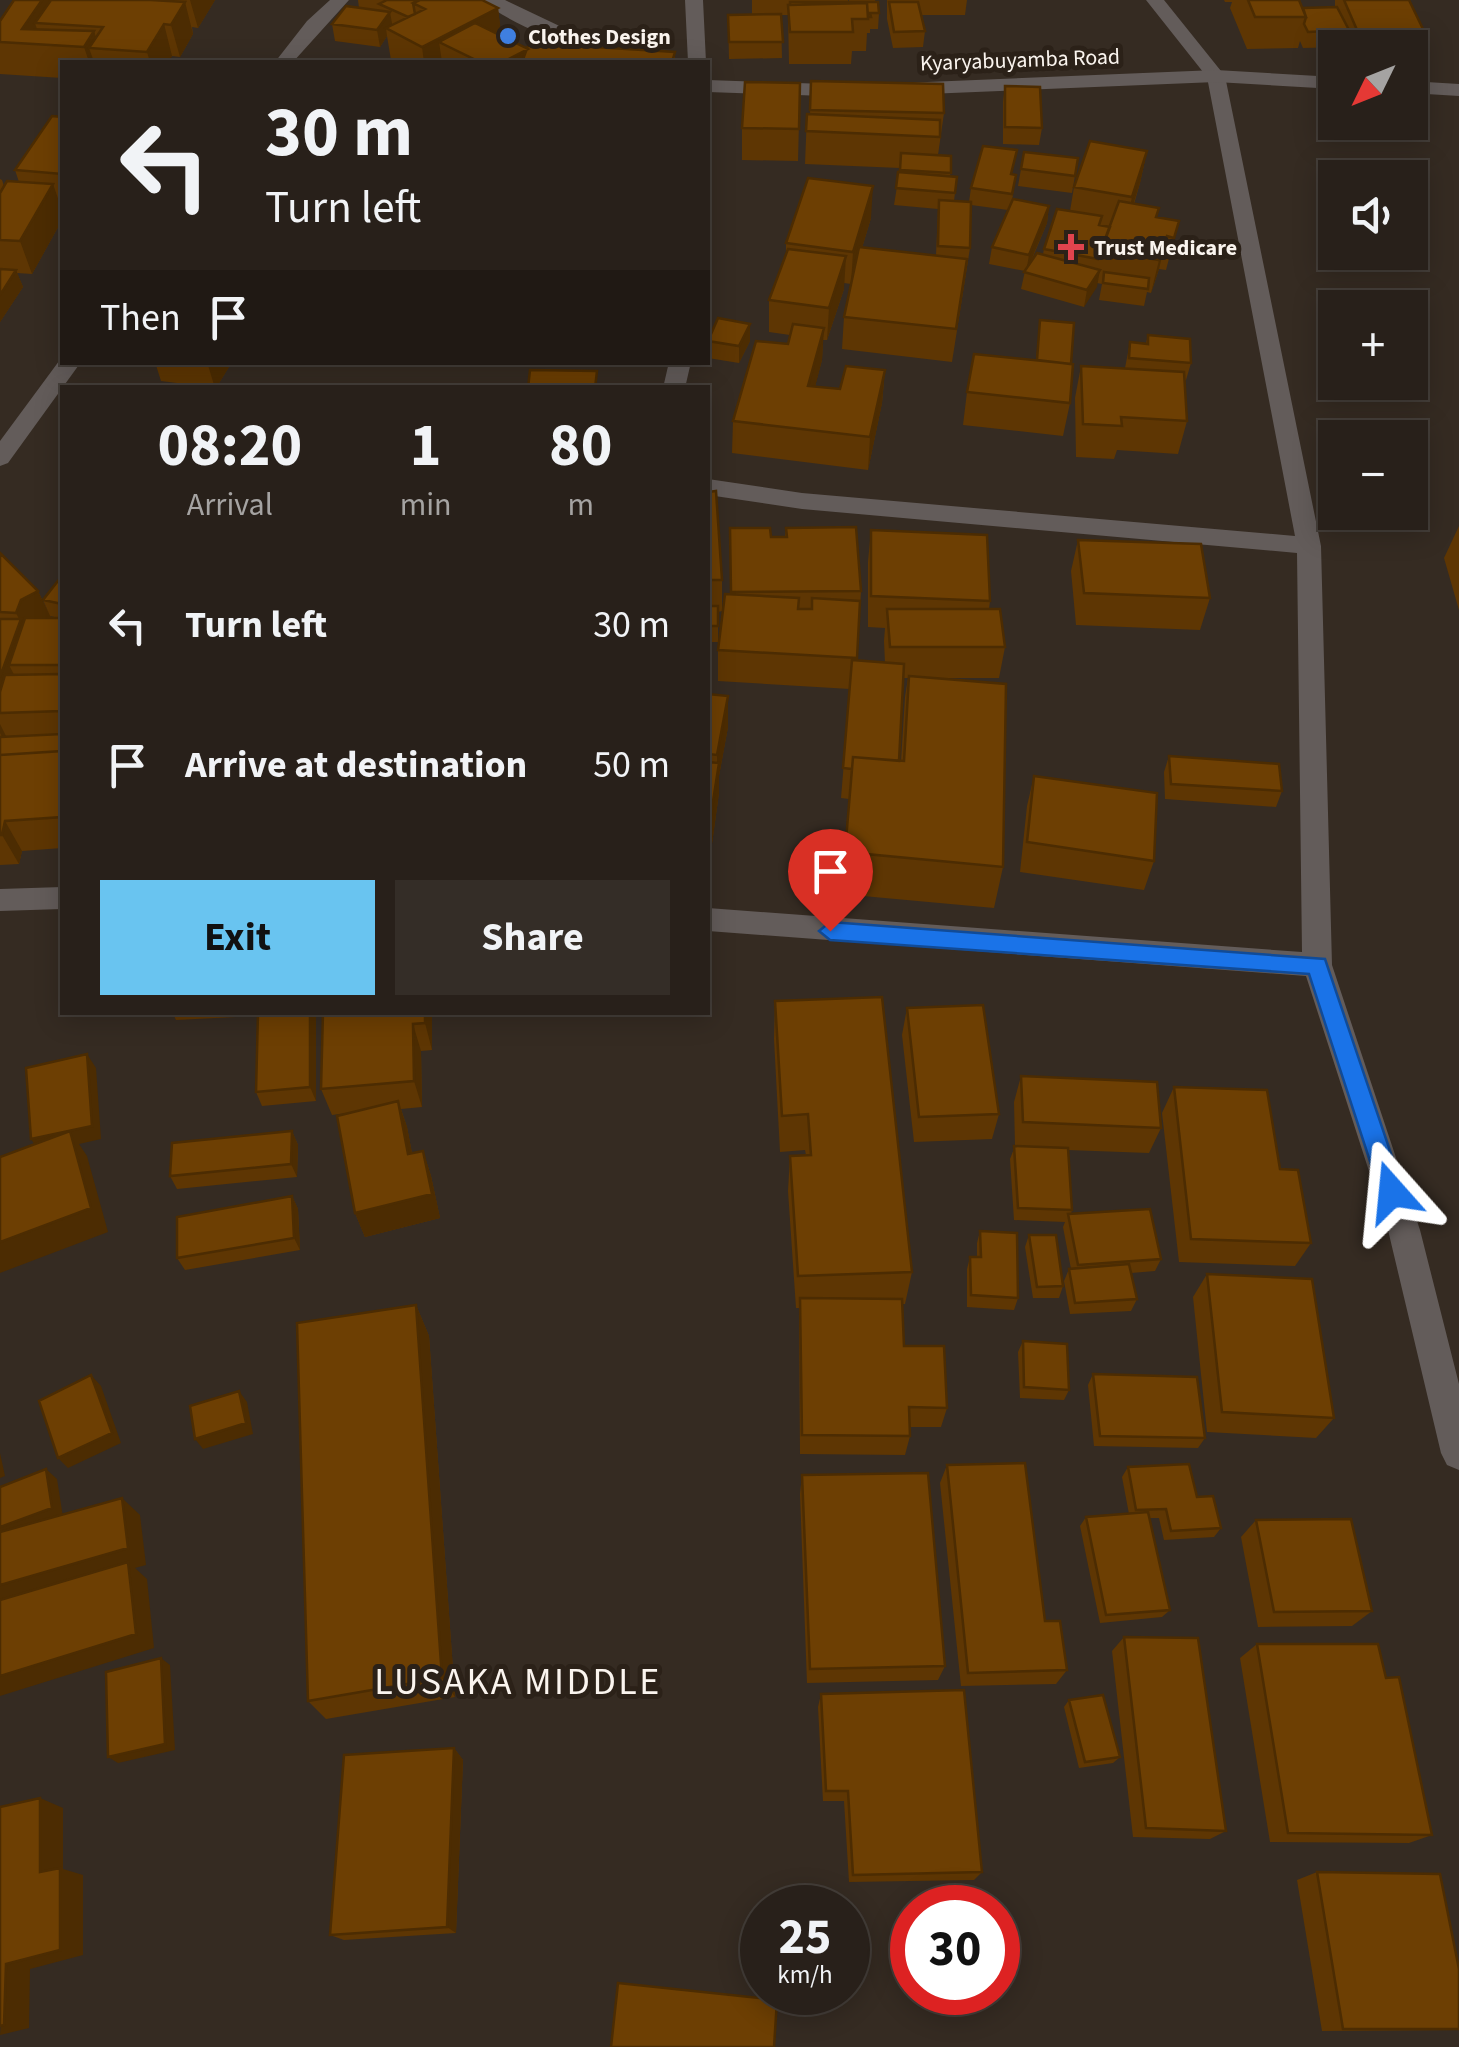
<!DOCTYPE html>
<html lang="en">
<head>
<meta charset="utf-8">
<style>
	body { margin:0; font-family:"Source Sans 3",sans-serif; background:#342d27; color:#f1f3f6; height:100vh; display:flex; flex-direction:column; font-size:38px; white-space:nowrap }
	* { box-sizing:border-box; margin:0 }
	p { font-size:32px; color:#a5a3a2 }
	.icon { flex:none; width:55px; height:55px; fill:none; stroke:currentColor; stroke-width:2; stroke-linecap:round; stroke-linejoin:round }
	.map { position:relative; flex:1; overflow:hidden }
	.drawer { position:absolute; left:60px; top:385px; width:650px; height:630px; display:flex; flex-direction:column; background:#28201a; border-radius:0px; box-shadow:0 5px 25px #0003,0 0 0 2px #443e39 }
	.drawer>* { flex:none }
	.guide { position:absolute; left:60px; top:60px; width:650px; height:305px; border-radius:0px; box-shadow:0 5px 25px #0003,0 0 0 2px #443e39; background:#28201a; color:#f1f3f6; overflow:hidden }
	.needle { width:65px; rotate:227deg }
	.fabs { position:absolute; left:1318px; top:30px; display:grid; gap:20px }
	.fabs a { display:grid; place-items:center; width:110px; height:110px; border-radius:0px; background:#28201a; box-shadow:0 5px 25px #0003,0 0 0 2px #443e39; font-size:50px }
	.speed { position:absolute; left:740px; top:1885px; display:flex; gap:20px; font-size:50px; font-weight:700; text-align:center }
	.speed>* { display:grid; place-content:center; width:130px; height:130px; border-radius:50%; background:#28201a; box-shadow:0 5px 25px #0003,0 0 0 2px #443e39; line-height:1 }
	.speed small { font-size:25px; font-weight:400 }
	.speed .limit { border:15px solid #d22; background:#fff; color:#111 }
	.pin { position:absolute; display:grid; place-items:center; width:85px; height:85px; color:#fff; margin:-102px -42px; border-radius:50% 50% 50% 0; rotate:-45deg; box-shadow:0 0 10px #0007 }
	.pin .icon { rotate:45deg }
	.me { position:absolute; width:110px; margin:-55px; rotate:342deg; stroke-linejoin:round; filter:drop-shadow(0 0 8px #0008) }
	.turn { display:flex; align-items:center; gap:35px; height:210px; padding:0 40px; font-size:45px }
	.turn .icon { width:130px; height:130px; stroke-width:2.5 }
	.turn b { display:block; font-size:70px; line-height:85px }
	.then { display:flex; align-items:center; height:95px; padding:0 40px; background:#0003; gap:20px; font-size:38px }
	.eta { display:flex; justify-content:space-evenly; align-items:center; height:170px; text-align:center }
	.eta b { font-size:60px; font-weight:700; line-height:70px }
	.cta { display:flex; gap:20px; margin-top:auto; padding:20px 40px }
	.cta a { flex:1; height:115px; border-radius:0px; background:#69c4f0; color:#111; font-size:40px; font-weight:700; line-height:115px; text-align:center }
	.cta a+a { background:#342d27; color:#f1f3f6 }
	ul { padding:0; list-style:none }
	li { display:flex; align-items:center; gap:30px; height:140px; padding:0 40px }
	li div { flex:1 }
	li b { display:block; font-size:38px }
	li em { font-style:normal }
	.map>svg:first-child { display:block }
</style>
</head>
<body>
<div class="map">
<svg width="1459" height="2047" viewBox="0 0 1459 2047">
	<rect width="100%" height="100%" fill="#352b22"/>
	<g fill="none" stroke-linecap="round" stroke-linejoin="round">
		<path fill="#635c5a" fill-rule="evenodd" d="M330,0H349L293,62H275L307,21Z
			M685,0H703L706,62H688Z
			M1146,0H1164L1225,76L1321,546L1332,965L1420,1230L1459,1384V1470L1447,1465L1441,1453L1388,1230L1306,976L708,931V908L1302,952L1297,553L802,509L708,495V479L802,493L1295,536L1207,77Z
			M62,357V362H81L8,463L0,466V441Z
			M669,362H691L685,388H663Z
			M62,887V909L0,911V889Z"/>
		<path fill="#635c5a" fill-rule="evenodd" d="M482,0H505L591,41L657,62C614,65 513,29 482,0Z
			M1216,70L1335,77V89L1216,82L903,95L894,89L903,83Z
			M708,80L853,85L863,91L853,97L708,92Z
			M1410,81L1459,84V96L1410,93Z"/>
	</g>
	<path fill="#5e3603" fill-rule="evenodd" d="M14,0H215L198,28L192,27L193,34L180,57L172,56L168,62H62V78L0,74V21Z
		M358,0H482L498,8L501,36L527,48L675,52V62H395L391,60L387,36L380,47L335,41L332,24L359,8Z
		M752,0H848V2H849V0H875L879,13L878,29H870V33H867L866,51H852L851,64H789L788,15H781L782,58L729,59L728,15L752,14Z
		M887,0H967L965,15H922L925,31L923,47L893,48L887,19Z
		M1224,0H1299L1303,8L1335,7V0H1344L1423,29L1417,46H1352L1347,36L1344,47L1303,48L1300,41L1298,48L1247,49L1230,8L1232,2H1225Z
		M811,81L944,113L938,155L951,156L950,177H957L954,201L969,202L971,188L1013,174L1016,175L1012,201L1049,206L1047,223L1030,264L1043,254L1044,249L1070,211L1074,187L1147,151L1140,183L1134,204L1159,208L1157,217L1179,221L1166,270L1159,269L1151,293L1147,292L1144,306L1099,300L1102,284L1097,283L1084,307L1021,289L1025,271L989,264L992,247L1008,210L971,205L970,248L952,362L842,349L844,317L851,284L844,283V289L827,340H823L822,360L815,386L840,389L885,370L882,403L868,470L732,453L733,421L788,344L790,335L769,332V300L786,256V243L871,218L862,248L936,255L938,209L894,205L900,168L805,164L807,114H810Z
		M800,83L798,161L742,160V128Z
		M1005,86L1042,128L1039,145L1003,144V102Z
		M62,117V206H61L62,220L32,274L17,273L23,287L0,322V179L2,180L4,186L19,182L15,170Z
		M1078,158L1072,193L1018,186L1021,169Z
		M1040,320L1070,403L1063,436L963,425L967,392L1036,360Z
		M750,324V341L739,363L708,358V340Z
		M1148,335L1191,363L1186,380H1184L1187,421L1178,454L1117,450L1114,459L1076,457L1075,398L1081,366L1125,368L1130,342L1146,343Z
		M155,362H232L216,388L161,381Z
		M708,492L722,580V611L718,612V642H708Z
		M1459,526V610L1444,558Z
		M730,528L771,537H785L786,528L861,591L857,660L885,663L884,641L885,628L868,627V562L871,530L990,601L989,609L1005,647L999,678H933L1003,867L994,908L841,894L849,799L841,798L850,689L718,681V650L730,594ZM903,678H908L905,697L901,761H899Z
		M1078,540L1210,598L1200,630L1076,625L1071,571Z
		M0,553L38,591L51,618H59L50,616L43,600L62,577V848L22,851L19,864L0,865Z
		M708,694L728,727L719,776V793L711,851L708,850Z
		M1169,756L1282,791L1276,807L1165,799L1164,772Z
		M1034,776L1154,861L1144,890L1020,872L1027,806Z
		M775,1001L912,1272L905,1304H903L904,1346L947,1408L941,1427H910V1436L905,1455L800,1454L799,1308H796L788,1191L790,1156L806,1155L805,1150L780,1152L774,1039Z
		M907,1008L999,1114L992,1139L914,1142L902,1035Z
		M172,1012H316V1101L262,1106L256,1092L258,1016L176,1020Z
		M432,1012V1050L421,1051L422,1107L401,1109L407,1127L412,1153L423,1151L431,1176L440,1218L365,1237L355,1213L347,1113L332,1115L321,1089Z
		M1021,1076L1161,1128L1149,1153L1068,1150L1072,1210L1071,1214L1161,1259L1155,1271L1131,1273L1137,1299L1131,1311L1070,1314L1064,1281L1069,1269H1071L1063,1227L1065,1222L1014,1220L1010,1159L1015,1146L1014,1102Z
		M1174,1087L1280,1169L1311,1243L1295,1266L1179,1262L1162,1113Z
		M292,1131L298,1145L297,1177L177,1189L170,1176Z
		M292,1196L298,1209L300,1250L185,1270L177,1258Z
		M980,1231L1018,1298L1014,1310L967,1307V1269L970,1257H977V1243Z
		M1029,1235L1063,1286L1059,1298H1033L1025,1247Z
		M1207,1274L1334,1418L1316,1438L1207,1432L1193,1297Z
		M416,1305L429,1336L455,1697L326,1719L308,1701Z
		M1023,1341L1069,1390L1064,1400L1020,1398L1018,1352Z
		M1093,1374L1205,1438L1198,1448L1094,1446L1088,1385Z
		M947,1465L1045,1621L1067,1670L1056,1684L961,1686L940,1483Z
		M1128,1467L1197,1497L1221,1528L1214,1537L1164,1540L1159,1518H1149L1170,1610L1162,1617L1100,1623L1080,1526L1086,1517L1129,1514L1122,1477Z
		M802,1475L945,1666L938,1680L807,1683L800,1494Z
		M1256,1520L1372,1611L1352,1626L1258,1627L1241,1537Z
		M1124,1637L1226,1831L1210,1839L1133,1837L1112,1651Z
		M1257,1644L1386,1678L1432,1835L1409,1843L1270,1842L1240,1658Z
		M821,1694L982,1872L974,1880L849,1882L844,1801H823L818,1707Z
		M1069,1700L1120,1757L1113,1763L1079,1768L1064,1707Z
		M454,1748L463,1760L456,1933L344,1940L330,1935Z
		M1317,1872L1459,1969V2030L1322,2031L1297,1880Z"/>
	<path fill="#4c2c02" d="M42,0H73L35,23L42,45L22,29Z
		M190,0H215L198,28Z
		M185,2L193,34L180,57L171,25Z
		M498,8L502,40L439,42L442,62H424L422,47Z
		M390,12L393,29L386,28L387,36L380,47L377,30Z
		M164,24L172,56L168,62H150L147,52Z
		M94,31L100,49L89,48L94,62H89L84,47Z
		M528,49L529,62H503Z
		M1147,151L1140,183L1125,230L1132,197Z
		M53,184L62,210V220L32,274L20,241Z
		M873,186L871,218L851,284L853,252Z
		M1049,206L1047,223L1026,272L1029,255Z
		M1167,236L1159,269L1151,293L1159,260Z
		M846,256L844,289L827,340L829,308Z
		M16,270L23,287L0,322V295Z
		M1100,270L1097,287L1084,307L1087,290Z
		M750,324V341L739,363V346Z
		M824,328L822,360L807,418L808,386Z
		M207,362H232L216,388H215Z
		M885,370L882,403L868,470L870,437Z
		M38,591L53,622L9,665L22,690L0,713V677L20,621L16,613L21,600Z
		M728,696V727L719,776V793L711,851L710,821L717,774V755Z
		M0,724L6,736L4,741L0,733Z
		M5,821L22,851L19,864L2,835Z
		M310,1012H316V1101L310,1087Z
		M425,1012H432V1050L425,1023Z
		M413,1024L421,1051L422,1107L414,1081Z
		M87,1054L96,1068L101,1139L79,1144L87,1156L108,1232L0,1273V1242L40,1153L31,1139Z
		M398,1101L407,1127L417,1179L408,1154Z
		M292,1131L298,1145L297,1177L291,1164Z
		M423,1151L431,1176L440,1218L365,1237L355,1213Z
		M292,1196L298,1209L300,1250L294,1238Z
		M416,1305L429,1336L455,1697L442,1678Z
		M91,1375L101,1386L121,1443L68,1468L58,1458Z
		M239,1391L247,1402L253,1434L203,1449L195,1439Z
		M0,1453L5,1476L0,1478Z
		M46,1469L57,1479L63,1517L0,1540V1527Z
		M122,1498L140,1515L146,1565L135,1568L147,1579L154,1648L0,1696V1585Z
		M161,1658L170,1665L175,1750L118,1763L108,1757Z
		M454,1748L463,1760L456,1933L447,1927Z
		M40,1798L63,1808V1869L83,1875V1955L30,1969L29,2028L0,2035L6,1964L40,1872Z"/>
	<path fill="#6d3f03" stroke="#4c2c02" stroke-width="2.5" d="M14,0H42L22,29L94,31L84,47L0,42V21Z
		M51,0H151L185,2L171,25L164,24L147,52L89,48L103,27L35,23Z
		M387,0H420L413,3L415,14L408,17L379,4Z
		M420,0H482L498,8L422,47L386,28L425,9L413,3Z
		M1248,0H1299L1306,17H1255Z
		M1344,0H1409L1423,29L1357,30Z
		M790,2H826V4L790,5Z
		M828,2H878L879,13H870L871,17H868L867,3L829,4Z
		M889,2H918L925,31L894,32Z
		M867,3L868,19H852L853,32H790L788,5Z
		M346,6L390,12L377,30L332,24Z
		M1337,7L1349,30L1308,32L1304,24L1306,17L1303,8Z
		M781,14L783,42H729L728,15Z
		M475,23L528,49L503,62H480L439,42Z
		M529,43L675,52L672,62H522Z
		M811,81L943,84L944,113L810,110Z
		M745,82L800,83L799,129L742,128Z
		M1005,86L1040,87L1042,128L1005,127Z
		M807,114L940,120V137L806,131Z
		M52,116L62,117V174L15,170Z
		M1090,141L1147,151L1132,197L1074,187Z
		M983,146L1017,150L1011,174L1016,175L1012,194L971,188Z
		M1024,152L1078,158L1075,176L1021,169Z
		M901,153L951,156V173L900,170Z
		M898,172L957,177L955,193L896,188Z
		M808,178L873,186L853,252L786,243Z
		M7,181L53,184L20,241L0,240V193Z
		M1013,199L1049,206L1029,255L992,247Z
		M939,200L971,202L970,248L938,246Z
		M1119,201L1159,208L1156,217L1179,221L1174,238L1167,236L1159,260L1101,250Z
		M1057,209L1102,216L1099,225L1110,227L1098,259L1044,249Z
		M859,247L967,259L956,329L844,317Z
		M788,249L846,256L829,308L769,300Z
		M1037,253L1100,270L1087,290L1024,272Z
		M0,269L16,270L0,295Z
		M1104,272L1149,278L1148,289L1103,283Z
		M718,318L750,324L739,346L708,341Z
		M1040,320L1074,323L1071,364L1037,360Z
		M793,324L824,328L808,386L840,389L846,366L885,370L870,437L733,421L756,341L788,344Z
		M1148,335L1190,339L1191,363L1129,358L1130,342L1148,344Z
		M974,354L1073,364L1070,403L967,392Z
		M1081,366L1184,372L1187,421L1121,417L1122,426L1083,424Z
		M530,370L597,371L595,388H528Z
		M716,491L722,580H708V492Z
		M856,527L861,591L731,592L730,528H770L771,537H787L786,528Z
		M871,530L987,535L990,601L871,596Z
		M1078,540L1201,544L1210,598L1084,593Z
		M0,553L38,591L21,600L16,613L0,612Z
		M61,577H62V604L43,600Z
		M725,594L799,598L798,609H812V598L860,601L857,658L718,650Z
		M708,606H718V626H708Z
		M887,609H1000L1005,647H890Z
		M25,618H62V665H9Z
		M0,619H21L0,677Z
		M852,660L904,664L899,761L853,757L852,769L843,768Z
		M62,674V711L0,713V692L5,675Z
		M909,676L1006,684L1003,867L845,852L853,757L904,761Z
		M708,694L728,696L717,755L708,754Z
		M62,734V751L0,755V737Z
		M62,751V817L5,821L2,835H0V755Z
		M1169,756L1279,764L1282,791L1171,784Z
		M708,762L719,763L710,821H708Z
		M1034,776L1157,793L1154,861L1027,842Z
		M882,997L912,1272L798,1276L790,1156L811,1155L808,1114L782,1116L775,1001Z
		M983,1005L999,1114L919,1117L907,1008Z
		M258,1012H310V1087L256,1092Z
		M323,1012H425V1023L413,1024L414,1081L321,1089Z
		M87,1054L92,1126L31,1139L26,1068Z
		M1021,1076L1157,1082L1161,1128L1023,1122Z
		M1174,1087L1267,1090L1280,1169L1298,1170L1311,1243L1191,1239Z
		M398,1101L408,1154L423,1151L432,1194L355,1213L337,1116Z
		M70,1131L91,1208L0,1242V1157Z
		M292,1131L291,1164L170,1176L172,1143Z
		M1014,1146L1068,1148L1072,1210L1018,1208Z
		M292,1196L294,1238L177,1258V1217Z
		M1150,1209L1161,1259L1078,1265L1068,1214Z
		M980,1231L1017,1233L1018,1298L971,1295L970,1257H981Z
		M1029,1235H1056L1063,1286L1037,1287Z
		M1129,1264L1137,1299L1075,1303L1069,1269Z
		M1207,1274L1312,1279L1334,1418L1222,1412Z
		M800,1298L902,1299L904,1346H944L947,1408L909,1407L910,1436L802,1435Z
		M416,1305L442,1678L308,1701L297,1323Z
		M1023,1341L1067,1344L1069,1390L1024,1387Z
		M1093,1374L1197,1377L1205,1438L1100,1436Z
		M91,1375L112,1433L58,1458L39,1401Z
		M239,1391L246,1423L195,1439L190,1406Z
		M1025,1463L1045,1621H1060L1067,1670L968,1673L947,1465Z
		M1189,1464L1197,1497L1213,1496L1221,1528L1171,1531L1166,1509L1136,1510L1128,1467Z
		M46,1469L52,1508L0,1527V1487Z
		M928,1473L945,1666L810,1669L802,1475Z
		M122,1498L128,1548L0,1585V1532Z
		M1148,1512L1170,1610L1106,1615L1086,1517Z
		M1351,1519L1372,1611L1274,1612L1256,1520Z
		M128,1562L136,1634L0,1676V1600Z
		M1124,1637L1198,1638L1226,1831L1146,1828Z
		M1257,1644H1378L1386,1678L1399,1677L1432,1835L1288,1833Z
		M161,1658L165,1744L108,1757L106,1672Z
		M964,1690L982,1872L853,1875L848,1791H826L821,1694Z
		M1103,1695L1120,1757L1085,1762L1069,1700Z
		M454,1748L447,1927L330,1935L344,1755Z
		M40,1798V1872L60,1868V1950L6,1964L4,2025L0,2026V1807Z
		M1317,1872L1440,1874L1459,1969V2029H1343Z
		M618,1983L777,2000L774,2047H611Z"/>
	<path fill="#1a73e8" stroke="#114b97" stroke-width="2.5" d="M830,922L1325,959L1404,1192L1401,1200L1392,1203L1383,1200L1380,1192L1309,974L830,940L819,931Z"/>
	<circle fill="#3f7fe0" stroke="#2b2118" stroke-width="4" cx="508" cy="36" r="10"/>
	<path fill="#e0444e" stroke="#2b2118" stroke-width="4" d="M1066 232h10v10h10v10h-10v10h-10v-10h-10v-10h10z"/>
	<g text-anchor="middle" stroke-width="10" stroke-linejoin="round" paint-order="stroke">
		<g font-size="22" font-weight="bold" fill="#faf4ee" stroke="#2b2118" text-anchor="start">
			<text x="528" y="44">Clothes Design</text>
			<text x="1094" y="255">Trust Medicare</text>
		</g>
		<g font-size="22" fill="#faf4ee" stroke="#2b2118">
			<text transform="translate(1020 59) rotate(-2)" y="8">Kyaryabuyamba Road</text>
		</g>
		<g font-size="38" letter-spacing="2.5" fill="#faf4ee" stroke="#2b2118">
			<text x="518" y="1694">LUSAKA MIDDLE</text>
		</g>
	</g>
</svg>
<div class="fabs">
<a><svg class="needle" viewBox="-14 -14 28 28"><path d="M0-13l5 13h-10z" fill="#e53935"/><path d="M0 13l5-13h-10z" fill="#a5a3a2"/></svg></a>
<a><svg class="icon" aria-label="sound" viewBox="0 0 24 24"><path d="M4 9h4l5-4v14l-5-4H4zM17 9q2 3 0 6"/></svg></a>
<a>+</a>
<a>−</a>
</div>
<div class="speed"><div>25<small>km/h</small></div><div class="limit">30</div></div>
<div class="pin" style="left:830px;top:931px;background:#d93025"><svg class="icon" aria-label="arrive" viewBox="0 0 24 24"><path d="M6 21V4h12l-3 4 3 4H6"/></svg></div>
<svg class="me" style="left:1392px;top:1192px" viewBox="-20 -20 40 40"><path d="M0-17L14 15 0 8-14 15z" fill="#1a73e8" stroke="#fff" stroke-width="4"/></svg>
<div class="guide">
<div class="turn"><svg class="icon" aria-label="left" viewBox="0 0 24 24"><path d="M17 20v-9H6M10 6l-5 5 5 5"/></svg><div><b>30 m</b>Turn left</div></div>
<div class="then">Then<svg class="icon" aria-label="arrive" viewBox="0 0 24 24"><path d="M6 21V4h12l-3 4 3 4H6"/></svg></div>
</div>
<section class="drawer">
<div class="eta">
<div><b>08:20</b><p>Arrival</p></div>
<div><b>1</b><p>min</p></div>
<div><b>80</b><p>m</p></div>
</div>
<ul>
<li><svg class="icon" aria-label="left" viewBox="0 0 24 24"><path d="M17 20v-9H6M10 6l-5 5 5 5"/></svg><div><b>Turn left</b></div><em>30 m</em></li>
<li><svg class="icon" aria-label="arrive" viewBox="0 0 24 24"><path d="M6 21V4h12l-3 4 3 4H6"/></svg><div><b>Arrive at destination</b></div><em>50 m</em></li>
</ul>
<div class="cta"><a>Exit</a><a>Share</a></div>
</section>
</div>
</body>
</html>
